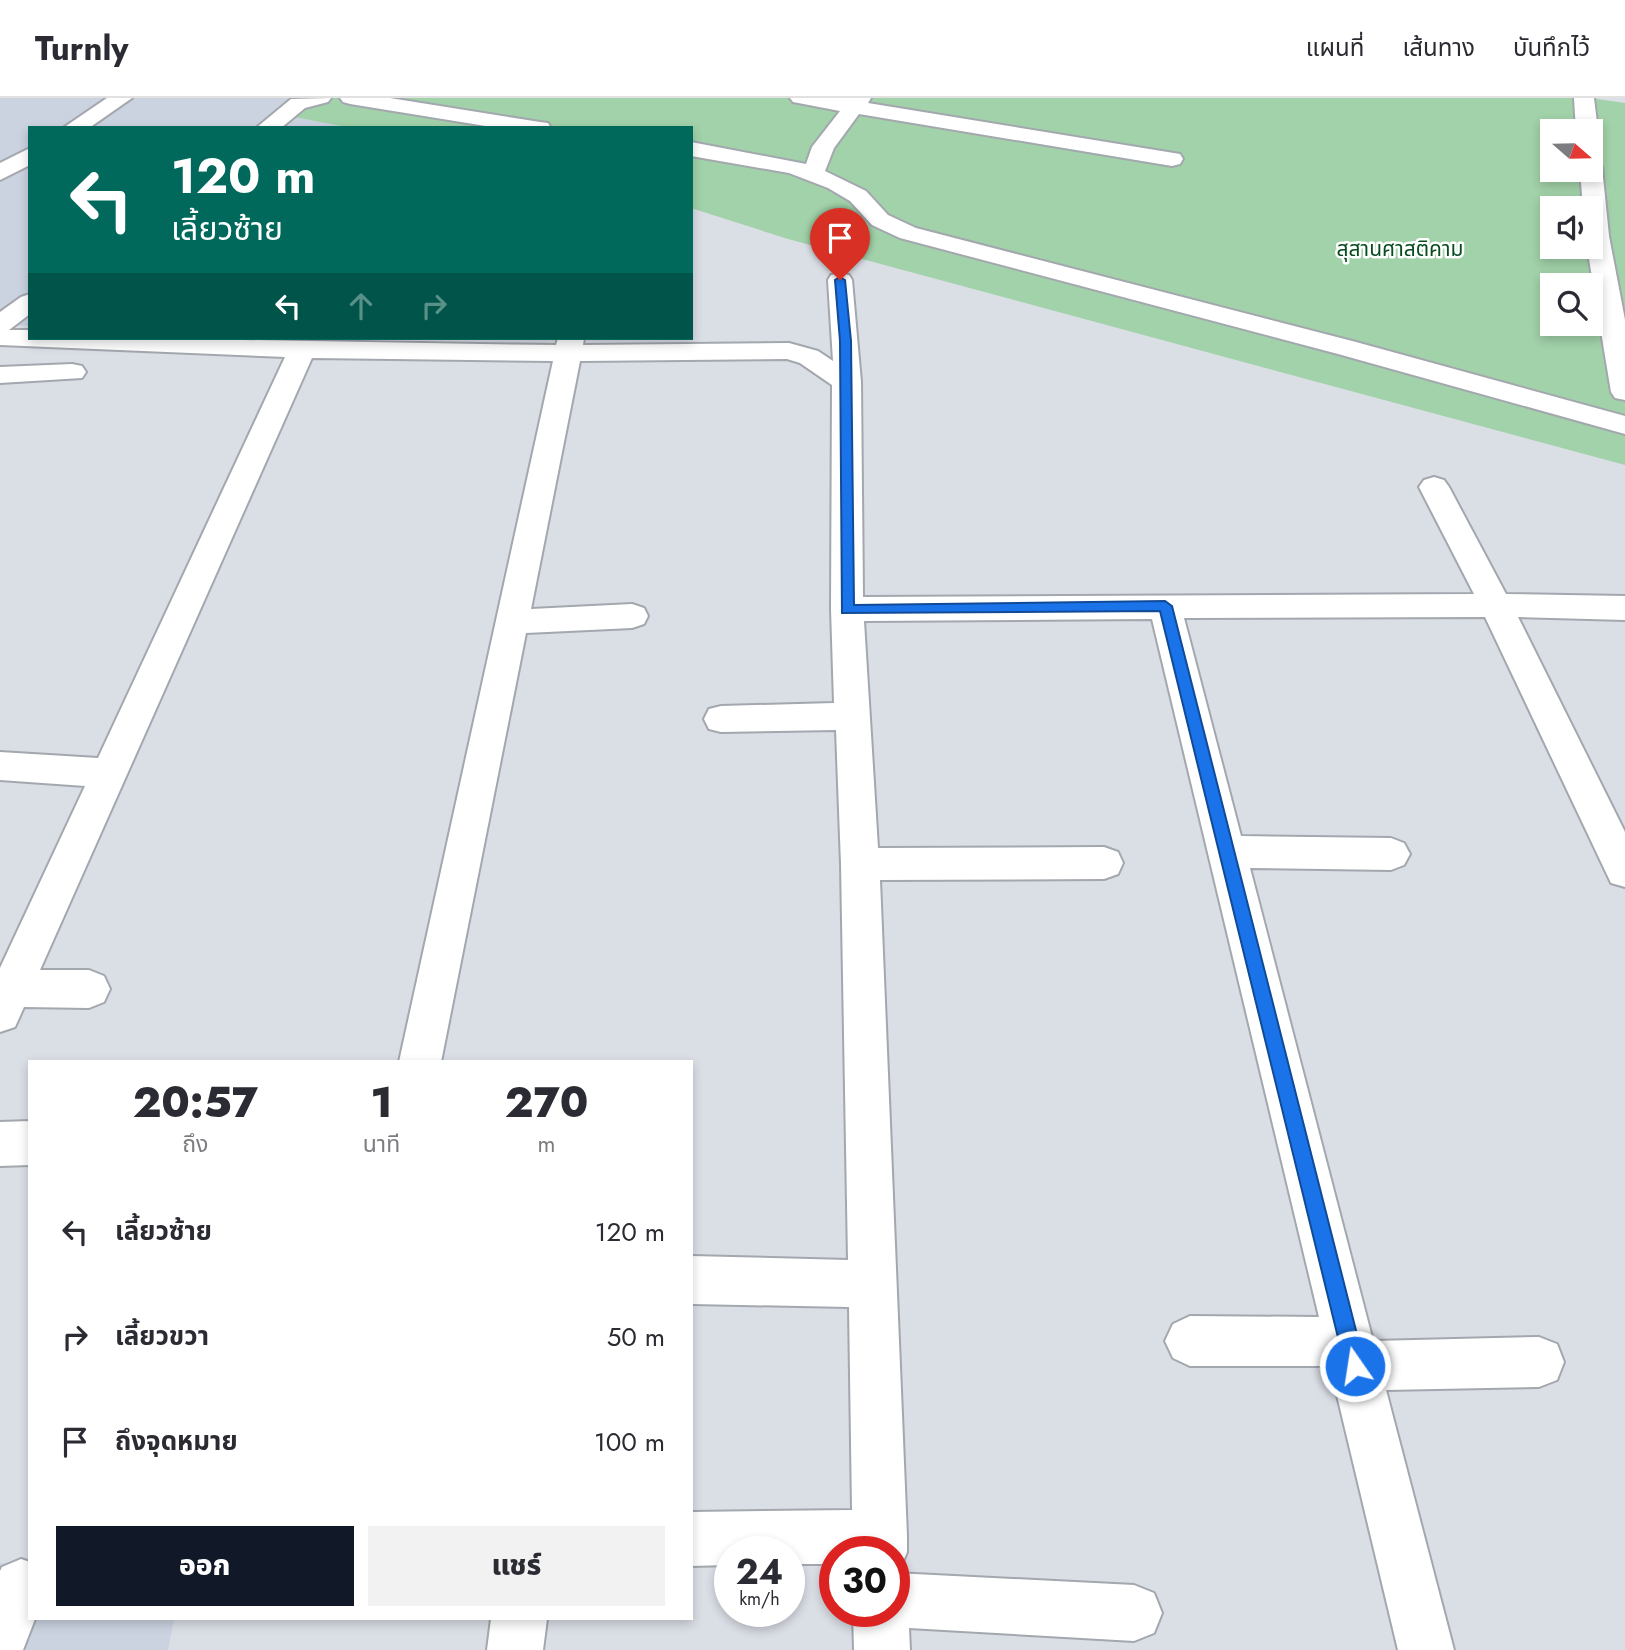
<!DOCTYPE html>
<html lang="th">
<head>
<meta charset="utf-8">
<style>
	body { margin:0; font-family:Jost,"Noto Sans Thai",sans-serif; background:#f2f2f3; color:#2b2b33; height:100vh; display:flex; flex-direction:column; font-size:26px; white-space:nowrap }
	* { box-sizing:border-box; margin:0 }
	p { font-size:23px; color:#7c7c81 }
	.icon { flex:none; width:38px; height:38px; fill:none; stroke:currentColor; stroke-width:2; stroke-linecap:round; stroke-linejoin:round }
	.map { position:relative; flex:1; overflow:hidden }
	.panel { position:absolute; left:28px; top:962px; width:665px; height:560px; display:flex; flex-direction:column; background:#fff; border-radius:0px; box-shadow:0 4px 10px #0003 }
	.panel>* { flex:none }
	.top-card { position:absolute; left:28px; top:28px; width:665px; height:214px; border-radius:0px; box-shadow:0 4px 10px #0003; background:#00695c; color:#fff; overflow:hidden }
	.needle { width:46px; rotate:110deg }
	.controls { position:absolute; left:1540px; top:21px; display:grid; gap:14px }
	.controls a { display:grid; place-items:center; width:63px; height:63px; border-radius:0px; background:#fff; box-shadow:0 4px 10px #0003; font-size:35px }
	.speed { position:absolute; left:714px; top:1438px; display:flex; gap:14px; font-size:35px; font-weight:700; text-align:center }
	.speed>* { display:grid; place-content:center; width:91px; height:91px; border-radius:50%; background:#fff; box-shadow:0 4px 10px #0003; line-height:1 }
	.speed small { font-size:18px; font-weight:400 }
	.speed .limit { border:10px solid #d22; background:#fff; color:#111 }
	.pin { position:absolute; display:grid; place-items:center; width:60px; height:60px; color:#fff; margin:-72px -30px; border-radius:50% 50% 50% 0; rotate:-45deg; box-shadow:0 0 7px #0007 }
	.pin .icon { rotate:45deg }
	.me { position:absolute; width:77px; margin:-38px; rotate:347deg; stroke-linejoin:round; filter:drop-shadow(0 0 5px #0008) }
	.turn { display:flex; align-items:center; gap:24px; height:147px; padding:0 28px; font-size:32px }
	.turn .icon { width:91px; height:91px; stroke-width:2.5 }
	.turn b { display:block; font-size:49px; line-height:60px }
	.lanes { display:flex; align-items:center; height:66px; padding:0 28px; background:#0003; justify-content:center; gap:35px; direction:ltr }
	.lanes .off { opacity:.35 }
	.eta { display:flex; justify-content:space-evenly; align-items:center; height:119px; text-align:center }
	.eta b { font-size:42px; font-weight:800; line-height:49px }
	.button { display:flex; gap:14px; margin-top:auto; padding:14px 28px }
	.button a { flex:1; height:80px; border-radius:0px; background:#111827; color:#fff; font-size:28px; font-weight:800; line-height:80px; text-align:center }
	.button a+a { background:#f2f2f3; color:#2b2b33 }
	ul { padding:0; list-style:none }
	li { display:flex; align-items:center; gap:21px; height:105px; padding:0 28px }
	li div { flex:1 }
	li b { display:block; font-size:26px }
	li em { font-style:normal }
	header { display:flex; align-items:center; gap:42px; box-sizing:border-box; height:98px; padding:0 35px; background:#fff; border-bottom:2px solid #e1e1e2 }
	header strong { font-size:33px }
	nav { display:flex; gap:38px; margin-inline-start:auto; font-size:24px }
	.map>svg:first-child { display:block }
</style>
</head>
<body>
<header>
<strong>Turnly</strong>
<nav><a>แผนที่</a><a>เส้นทาง</a><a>บันทึกไว้</a></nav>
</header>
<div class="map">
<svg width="1625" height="1552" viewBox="0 0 1625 1552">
	<rect width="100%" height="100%" fill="#dadee5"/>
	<path fill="#cbd3e1" d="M0,0H300L279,16L348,29L30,30V228L0,227Z
		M0,1465L30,1466V1521H174L168,1552H0Z"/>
	<path fill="#a2d2a9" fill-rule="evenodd" d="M300,0H1590L1625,5V367L788,141L691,110V30H352L278,16ZM1552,33H1591V72H1552ZM1552,110H1591V149H1552ZM1552,187H1591V226H1552Z"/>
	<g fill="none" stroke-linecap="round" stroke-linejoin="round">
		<defs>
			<path id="minor" d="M107,0H132L89,30H63Z
				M331,0L328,4L305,10L281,30H256L291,1Z
				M340,0H390L540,24L548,25L551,30H498L350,6L343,4Z
				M790,0H871L868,5L1180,56L1183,61L1180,66L1172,68L859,16L834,50L825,73L866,93L888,117L916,130L1356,244L1625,318V336L1338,256L900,140L872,127L850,103L828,90L789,75L691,58V44L806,66L812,49L840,13L793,4Z
				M1574,0H1594L1598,33L1595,38L1591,39V33H1576Z
				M30,50V67L0,82V65Z
				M1591,62L1599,64L1602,69L1609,138L1625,222V302L1615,300L1611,294L1587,149H1591V110H1583L1580,72H1591Z
				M840,175L849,177L852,182L861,284L863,499L1474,496L1419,389L1424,382L1434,379L1444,382L1449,389L1506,496L1625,498V522L1518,519L1625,734V789L1611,785L1485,519L1184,520L1241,738L1391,740L1404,745L1410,756L1404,767L1391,772L1250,770L1373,1243L1539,1239L1557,1246L1564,1264L1557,1282L1539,1289L1386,1292L1454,1552H1398L1330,1268H1190L1173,1260L1165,1243L1173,1226L1190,1218L1319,1219L1152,521L864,523L878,750L1104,749L1118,754L1123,765L1118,776L1104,781L880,782L907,1438V1454L899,1473L895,1475L1134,1487L1154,1495L1162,1515L1154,1535L1134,1543L909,1530L910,1552H854L853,1514H894V1454H835V1466H789V1454H730V1467L691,1468V1414L852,1412L849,1209L691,1206V1158L848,1162L841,766L836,632L721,634L709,631L704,621L709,611L721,608L834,605L831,511L832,287L800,265L787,261L580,263L531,511L632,506L644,510L648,518L644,526L632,530L526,535L441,964H399L553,263L312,260L40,872H89L104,878L110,891L104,904L89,910L24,909L15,929L0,934V870L85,688L0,682V654L98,660L285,259L0,247V214L21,199L30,196V216L9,232H30V240C205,240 381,245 556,247L558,240H584L583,247L789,245L818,253L833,263L828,182L831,177Z
				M72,266L82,268L86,274L82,280L0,285V269Z
				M30,1023V1067L0,1068V1024Z
				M21,1461L30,1464V1521H35L23,1552H0V1473L2,1469Z
				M491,1521H547L543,1552H487Z"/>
		</defs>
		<use href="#minor" stroke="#a3a7ae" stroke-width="4"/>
		<use href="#minor" fill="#fff" fill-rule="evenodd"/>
	</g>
	<path fill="#1a73e8" stroke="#114b97" stroke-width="2" d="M840,179L845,182L851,243L854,507L1165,503L1172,508L1365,1268L1362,1275L1355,1278L1348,1275L1345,1268L1160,513L842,515L840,243L835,182Z"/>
	<g text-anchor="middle" stroke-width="5" stroke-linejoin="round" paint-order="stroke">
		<g font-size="21" fill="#074d1f" stroke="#fff">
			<text x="1400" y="158">สุสานศาสติคาม</text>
		</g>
	</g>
</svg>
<div class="controls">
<a><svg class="needle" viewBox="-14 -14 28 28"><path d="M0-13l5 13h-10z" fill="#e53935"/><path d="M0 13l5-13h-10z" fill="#7c7c81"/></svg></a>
<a><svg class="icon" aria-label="sound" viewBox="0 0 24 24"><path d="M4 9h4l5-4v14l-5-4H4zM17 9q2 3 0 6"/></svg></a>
<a><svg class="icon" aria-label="search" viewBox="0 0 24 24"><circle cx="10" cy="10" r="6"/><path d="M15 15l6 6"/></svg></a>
</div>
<div class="speed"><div>24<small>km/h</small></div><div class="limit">30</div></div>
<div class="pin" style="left:840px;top:182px;background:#d93025"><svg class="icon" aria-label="arrive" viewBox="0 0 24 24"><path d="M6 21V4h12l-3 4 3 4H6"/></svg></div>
<svg class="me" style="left:1355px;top:1268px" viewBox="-20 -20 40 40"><circle r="17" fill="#1a73e8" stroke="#fff" stroke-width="3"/><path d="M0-11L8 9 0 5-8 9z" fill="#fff"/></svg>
<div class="top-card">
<div class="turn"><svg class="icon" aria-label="left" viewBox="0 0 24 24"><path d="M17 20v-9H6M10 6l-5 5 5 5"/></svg><div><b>120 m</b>เลี้ยวซ้าย</div></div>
<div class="lanes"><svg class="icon" aria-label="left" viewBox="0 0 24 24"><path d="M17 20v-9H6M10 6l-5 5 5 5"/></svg><svg class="icon off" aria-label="ahead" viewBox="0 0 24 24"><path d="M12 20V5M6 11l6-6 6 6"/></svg><svg class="icon off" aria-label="right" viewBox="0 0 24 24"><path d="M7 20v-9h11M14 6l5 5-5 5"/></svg></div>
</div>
<section class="panel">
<div class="eta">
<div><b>20:57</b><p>ถึง</p></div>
<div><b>1</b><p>นาที</p></div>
<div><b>270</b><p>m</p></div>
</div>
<ul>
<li><svg class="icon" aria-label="left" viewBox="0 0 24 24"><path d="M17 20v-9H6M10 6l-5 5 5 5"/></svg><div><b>เลี้ยวซ้าย</b></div><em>120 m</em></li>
<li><svg class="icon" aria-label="right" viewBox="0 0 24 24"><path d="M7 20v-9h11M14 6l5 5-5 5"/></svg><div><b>เลี้ยวขวา</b></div><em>50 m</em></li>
<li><svg class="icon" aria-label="arrive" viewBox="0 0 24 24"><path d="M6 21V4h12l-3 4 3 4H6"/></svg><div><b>ถึงจุดหมาย</b></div><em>100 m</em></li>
</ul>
<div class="button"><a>ออก</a><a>แชร์</a></div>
</section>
</div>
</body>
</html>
